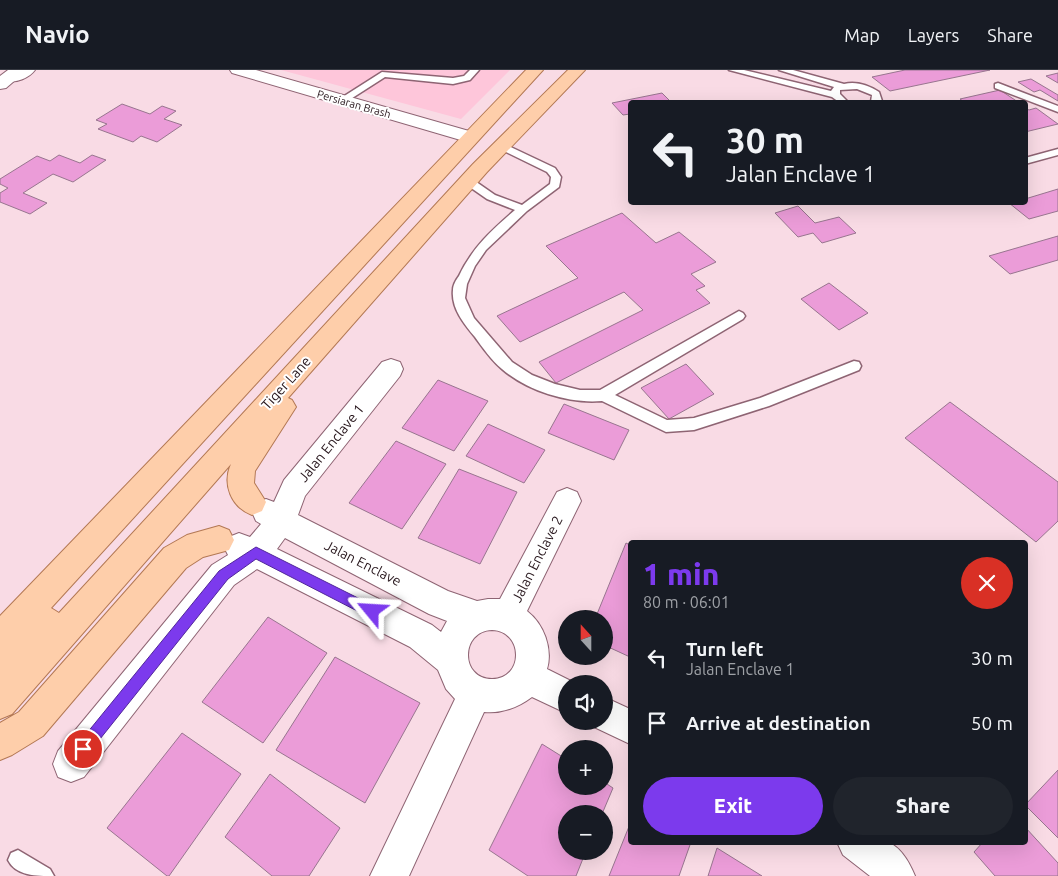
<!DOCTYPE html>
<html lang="en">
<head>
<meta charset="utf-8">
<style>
	body { margin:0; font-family:Ubuntu,sans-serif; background:#20242c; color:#f1f3f6; height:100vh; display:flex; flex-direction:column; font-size:19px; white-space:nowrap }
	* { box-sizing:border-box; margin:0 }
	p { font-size:16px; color:#9ea1a6 }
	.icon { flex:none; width:28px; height:28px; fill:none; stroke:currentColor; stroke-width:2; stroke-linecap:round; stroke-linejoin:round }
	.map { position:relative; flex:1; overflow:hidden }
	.details { position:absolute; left:628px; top:470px; width:400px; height:305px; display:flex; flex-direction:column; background:#171b24; border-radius:5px; box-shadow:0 5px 20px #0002 }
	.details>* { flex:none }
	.top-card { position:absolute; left:628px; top:30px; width:400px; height:105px; border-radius:5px; box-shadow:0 5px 20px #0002; background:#171b24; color:#f1f3f6; overflow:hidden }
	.needle { width:32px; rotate:339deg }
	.buttons { position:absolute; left:558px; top:540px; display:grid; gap:10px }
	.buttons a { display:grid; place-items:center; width:55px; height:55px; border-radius:50%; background:#171b24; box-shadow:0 5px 20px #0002; font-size:25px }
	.pin { position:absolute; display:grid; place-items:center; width:42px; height:42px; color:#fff; margin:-21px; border:2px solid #fff; border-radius:50%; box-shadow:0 1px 5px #0007 }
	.me { position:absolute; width:55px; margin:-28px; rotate:297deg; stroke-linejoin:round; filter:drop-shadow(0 0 4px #0008) }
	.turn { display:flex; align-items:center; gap:18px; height:105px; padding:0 15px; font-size:22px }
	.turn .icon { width:65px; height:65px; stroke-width:2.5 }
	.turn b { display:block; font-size:35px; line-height:42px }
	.round { display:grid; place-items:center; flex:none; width:52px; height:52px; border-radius:26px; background:#20242c }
	.summary { display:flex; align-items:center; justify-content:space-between; height:85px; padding:0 15px }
	h1 { font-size:30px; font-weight:800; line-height:38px; color:#7c3aed }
	.primary-button { display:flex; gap:10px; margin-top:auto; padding:10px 15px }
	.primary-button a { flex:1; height:58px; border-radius:30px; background:#7c3aed; color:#fff; font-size:20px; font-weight:800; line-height:58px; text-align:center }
	.primary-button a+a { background:#20242c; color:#f1f3f6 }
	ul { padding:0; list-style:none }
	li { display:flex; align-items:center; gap:15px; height:65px; padding:0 15px }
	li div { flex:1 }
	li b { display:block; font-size:19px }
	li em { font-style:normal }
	header { display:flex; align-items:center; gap:30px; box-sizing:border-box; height:70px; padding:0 25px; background:#171b24; border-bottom:1px solid #363941 }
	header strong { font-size:24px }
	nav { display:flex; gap:28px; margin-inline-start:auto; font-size:18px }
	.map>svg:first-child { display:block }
</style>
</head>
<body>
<header>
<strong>Navio</strong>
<nav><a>Map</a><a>Layers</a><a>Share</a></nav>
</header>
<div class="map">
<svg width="1058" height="806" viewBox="0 0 1058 806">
	<rect width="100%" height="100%" fill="#f9dbe5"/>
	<path fill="#fec6da" d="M281,0H510L461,49Z"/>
	<path fill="#eb9cd8" stroke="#98758f" d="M905,0H990L890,21L872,7Z
		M1058,3V13L1046,6Z
		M1031,9L1058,25V31L1040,20L1034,22L1018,12Z
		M1000,20L1018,32H964L960,29Z
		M662,23L671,32H630V44L623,45L612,33Z
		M122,34L150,44L162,36L176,41L164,49L182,55L157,72L141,66L133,72L98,59L107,54L96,50Z
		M1025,38L1029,40L1036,38L1058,54L1025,62Z
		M59,85L80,93L92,85L106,90L73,112L53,104L23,123L47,133L30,144L0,132V123L8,118L0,114V109L37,86L50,91Z
		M1058,119V141L1029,149L1009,133L1025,132V129Z
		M798,136L815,153L839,147L856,163L822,173L813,163L798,167L775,143Z
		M622,143L656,173L679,162L716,192L691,204L705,216L696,220L710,233L556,313L539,292L643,240L624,222L520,272L497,246L578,208L546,176Z
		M1058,166V190L1010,204L989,186Z
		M829,213L868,243L839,260L801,229Z
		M686,294L714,324L669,349L641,318Z
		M438,310L488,331L454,381L402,358Z
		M950,332L1058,412V451L1036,472L905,368Z
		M564,334L629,360L614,390L548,363Z
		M488,354L545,380L524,413L466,386Z
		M396,371L446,394L402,459L349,433Z
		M459,399L517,422L480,494L418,468Z
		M626,473L630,475V587L604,575V549H595Z
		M268,547L327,583L263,673L202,632Z
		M335,587L420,633L365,733L276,680Z
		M182,663L241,704L169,806H167L107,758Z
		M542,674L566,689V716H604V712L613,718L602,744H566V781H586L576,806H528L489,780Z
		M1058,700V768L1025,735Z
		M270,704L340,758L309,806H272L225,767Z
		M630,754V772H691L679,806H609Z
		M1025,757L1058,793V806H995L974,782L983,772H1025Z
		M717,778L762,806H708Z"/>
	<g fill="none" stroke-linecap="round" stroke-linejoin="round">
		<defs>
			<path id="lane" d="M470,0H479L470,10L453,14L385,7L346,32L343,33L338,30L382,2L453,8L464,6Z
				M729,0H744L831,21L834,17L779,0H793L844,14C856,11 868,15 879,22L882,31L871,32L872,25L857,19L840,20V24L848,32H839L832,27Z
				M998,13L1058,36V42L995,18V14Z
				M502,73L555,98L561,107L559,117L527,141L486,180L475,196L467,214L465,228L474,248L512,292L532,305L555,314L580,320H600L739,241L743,243L745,246L743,249L615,325L667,350L694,348L760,328L854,291L859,292L861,296L859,300L769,336L694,360L666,362L602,331C569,334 527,321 502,299C491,290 483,278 475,267C464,254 451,238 453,220C453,215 456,210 459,206C472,178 492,160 515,140L487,129L464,113L463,111L464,109H472L495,125L522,135L550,114L551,107L547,102L498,78V74Z
				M1058,79V85L1025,94V88Z
				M18,780L50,799L54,806C36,806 16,806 8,790L11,783Z"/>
			<path id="street" d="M8,0H27L6,18L0,19V6Z
				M391,289L400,292L403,299L400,306L305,426L298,445L448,521L477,531L488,529H500L557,422L567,418L577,422L581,431L527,541C544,554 553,579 547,599L577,614H566V643L532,627C519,637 501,644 484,642L409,806H370L455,629L446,619L438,600L410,577L257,499L234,515L84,707L71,712L58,707L53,694L58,681L212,495L228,485L224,477L229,467L239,463L250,467L261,454L256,451L252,442L256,433L266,429L274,432L284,410L382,292ZM285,468L429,544L447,551L441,562L432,555L277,479ZM492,560C524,561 524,609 492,609C460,609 460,561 492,560Z
				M604,627L630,639V674L592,656L590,651H604Z
				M837,772C848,772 880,770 889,773C902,778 910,794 915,806H870L843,785Z"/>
			<path id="secondary" d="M14,0H35C29,8 17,13 7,11L5,7Z
				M230,0H256L476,63L479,67L476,71L470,72L464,71L232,3Z"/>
			<path id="primary" d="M526,0H543L51,538L59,543L473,94L568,0H585L487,102L288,328L292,330L296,337L255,401L254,413L266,432L262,441L252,445C231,437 222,414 231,394L12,644L0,649V546Z
				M219,456L229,460L234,470L229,480L203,487L186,498L43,666L12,685L0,690V653L19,642L164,478L187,465Z"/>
		</defs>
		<use href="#lane" stroke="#8e6473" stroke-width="3"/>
		<use href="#street" stroke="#8e6473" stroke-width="2"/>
		<use href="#secondary" stroke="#8e6473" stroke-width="2"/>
		<use href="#primary" stroke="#b37854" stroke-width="2"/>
		<use href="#lane" fill="#fff" fill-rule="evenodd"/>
		<use href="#street" fill="#fff" fill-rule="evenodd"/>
		<use href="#secondary" fill="#fff" fill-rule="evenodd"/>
		<use href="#primary" fill="#feceaa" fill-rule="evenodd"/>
	</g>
	<path fill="#7c3aed" stroke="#51269a" d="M256,477L376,537L378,541L376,546L372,548L367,546L256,489L228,509L88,684L83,687L78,684L76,679L78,674L219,501Z"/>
	<g text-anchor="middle" stroke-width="4" stroke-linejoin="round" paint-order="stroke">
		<g font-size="11" fill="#27161c" stroke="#fff">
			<text transform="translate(354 34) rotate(16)" y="4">Persiaran Brash</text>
		</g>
		<g font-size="14" fill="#27161c" stroke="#fff">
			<text transform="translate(286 313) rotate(-48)" y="5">Tiger Lane</text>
			<text transform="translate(331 373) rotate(-51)" y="5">Jalan Enclave 1</text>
			<text transform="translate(537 489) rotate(-63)" y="5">Jalan Enclave 2</text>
			<text transform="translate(363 493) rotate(27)" y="5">Jalan Enclave</text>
		</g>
	</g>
</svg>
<div class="buttons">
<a><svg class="needle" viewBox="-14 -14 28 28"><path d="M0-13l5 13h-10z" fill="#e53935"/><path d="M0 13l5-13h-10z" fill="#9ea1a6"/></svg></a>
<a><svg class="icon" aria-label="sound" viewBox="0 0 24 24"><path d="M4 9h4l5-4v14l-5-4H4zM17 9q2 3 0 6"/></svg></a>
<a>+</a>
<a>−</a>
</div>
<div class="pin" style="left:83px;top:679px;background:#d93025"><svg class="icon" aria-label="arrive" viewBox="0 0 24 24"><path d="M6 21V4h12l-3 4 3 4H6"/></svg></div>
<svg class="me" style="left:372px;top:541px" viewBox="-20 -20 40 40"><path d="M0-17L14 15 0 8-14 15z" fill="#7c3aed" stroke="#fff" stroke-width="4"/></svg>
<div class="top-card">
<div class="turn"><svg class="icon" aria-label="left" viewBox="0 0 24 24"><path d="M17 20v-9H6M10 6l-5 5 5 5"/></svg><div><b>30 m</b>Jalan Enclave 1</div></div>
</div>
<section class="details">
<div class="summary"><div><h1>1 min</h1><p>80 m · 06:01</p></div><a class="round" style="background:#d93025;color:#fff"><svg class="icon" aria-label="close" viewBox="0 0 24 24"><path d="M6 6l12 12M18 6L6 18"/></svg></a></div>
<ul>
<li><svg class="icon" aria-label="left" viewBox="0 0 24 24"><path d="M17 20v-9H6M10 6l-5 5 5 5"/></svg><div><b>Turn left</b><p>Jalan Enclave 1</p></div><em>30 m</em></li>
<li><svg class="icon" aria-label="arrive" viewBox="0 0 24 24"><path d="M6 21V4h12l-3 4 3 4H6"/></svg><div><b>Arrive at destination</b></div><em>50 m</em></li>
</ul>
<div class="primary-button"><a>Exit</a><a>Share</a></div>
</section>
</div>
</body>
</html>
